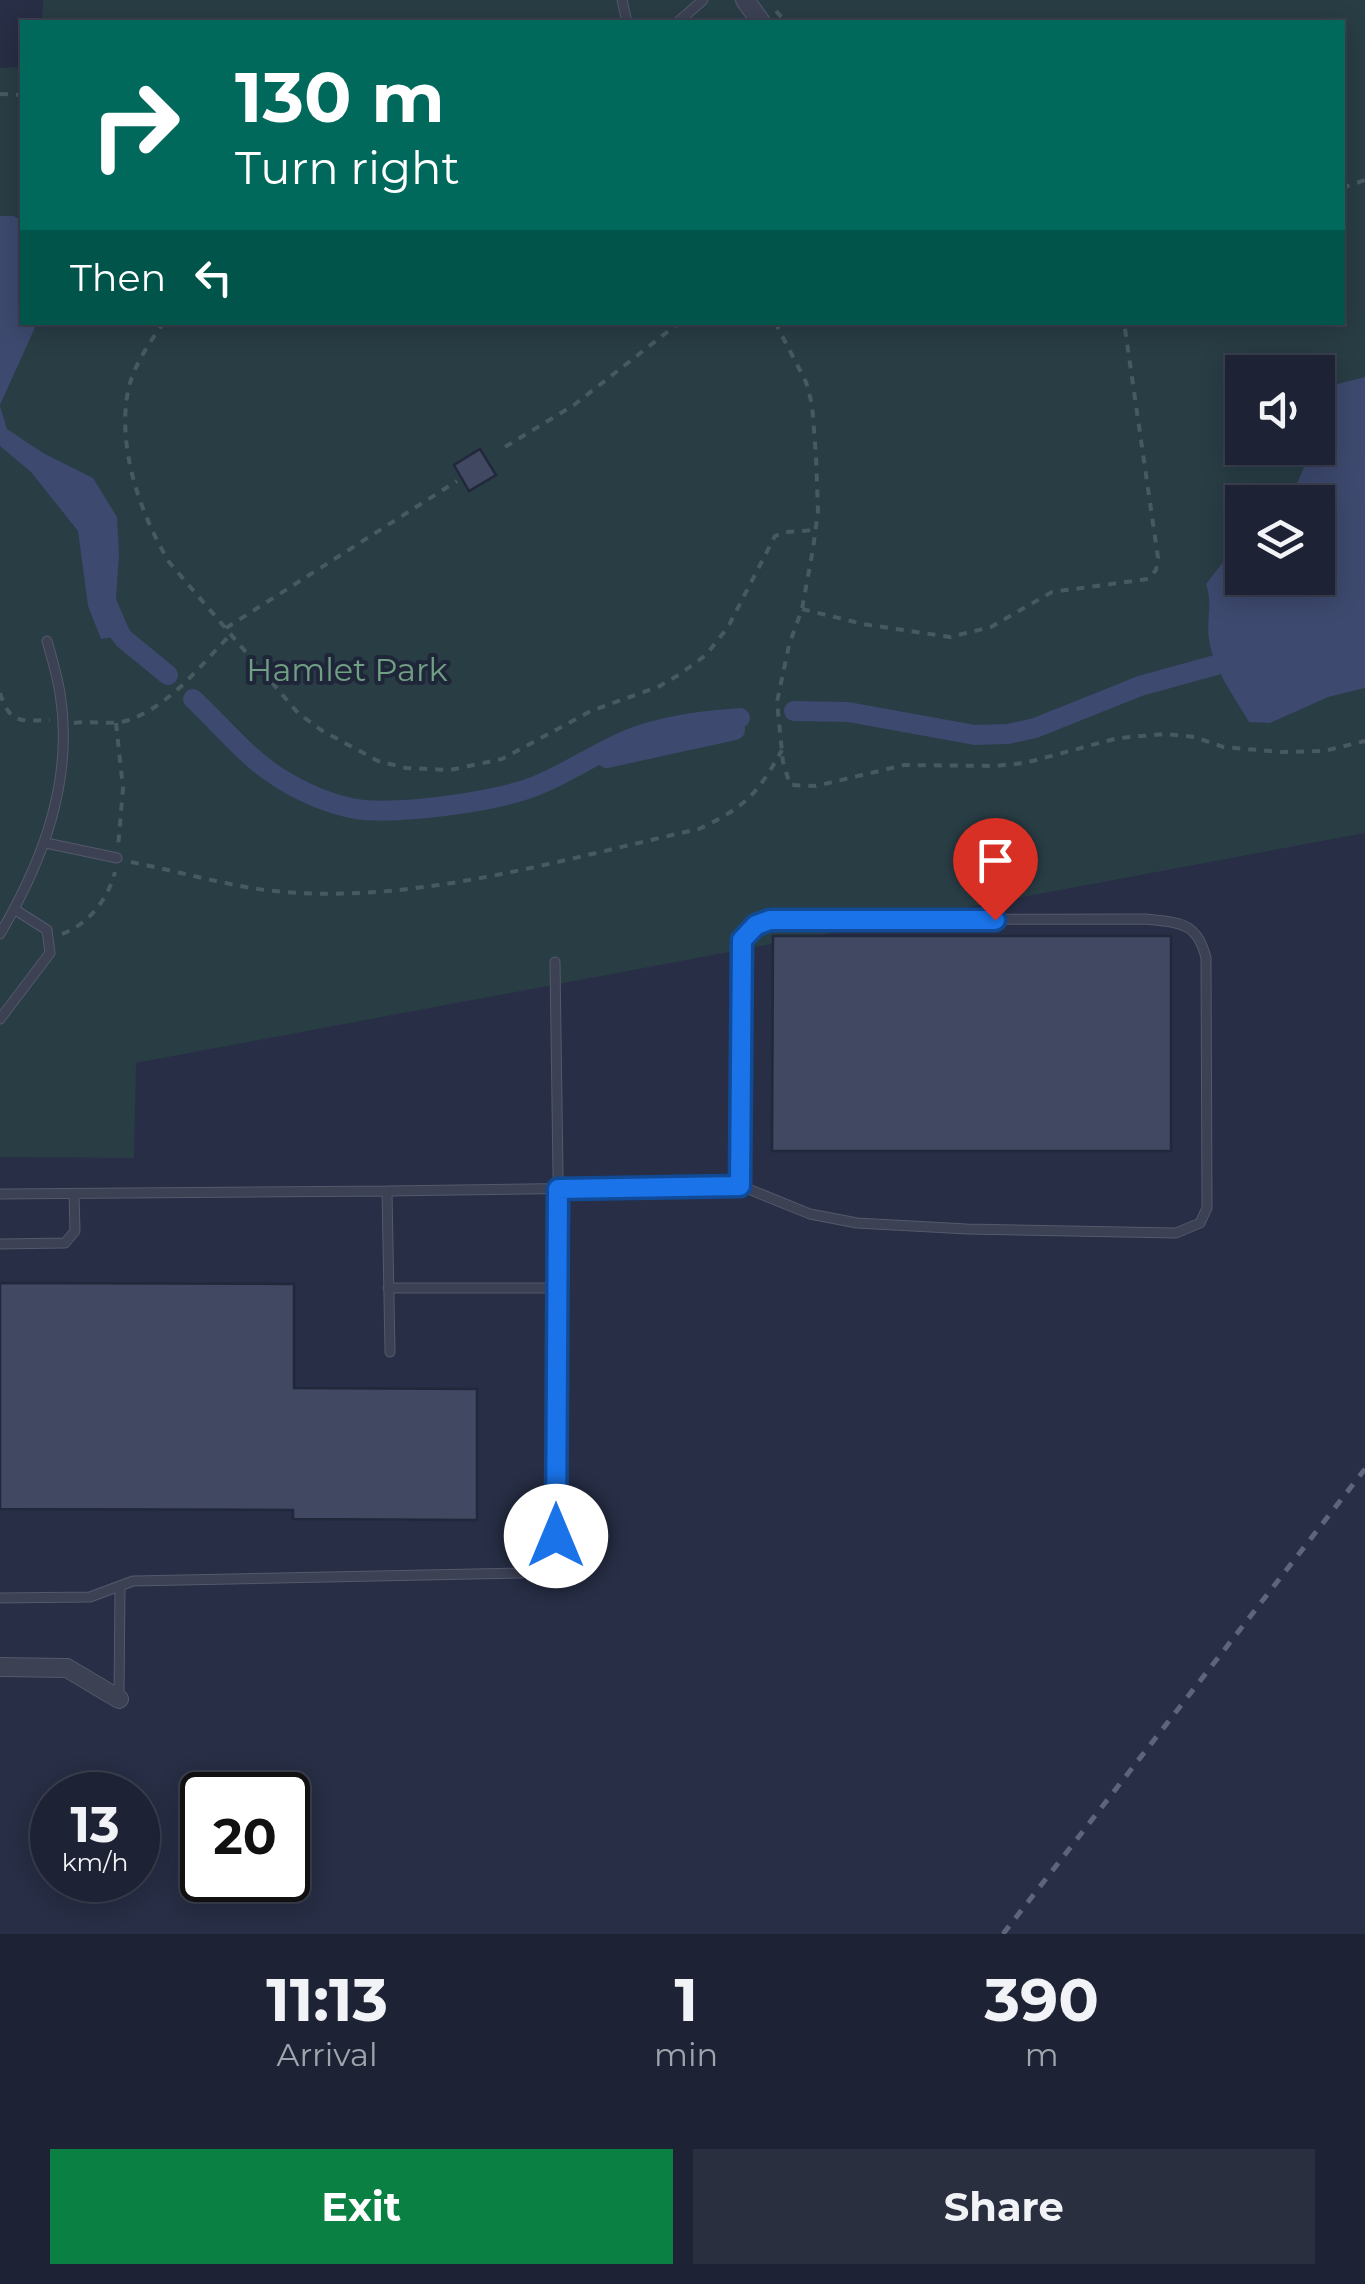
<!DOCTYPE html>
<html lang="en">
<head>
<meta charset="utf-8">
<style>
	body { margin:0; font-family:Montserrat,sans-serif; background:#2a2f40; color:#f1f3f6; height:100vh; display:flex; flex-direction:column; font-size:38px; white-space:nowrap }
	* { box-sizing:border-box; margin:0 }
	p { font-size:32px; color:#a0a4ac }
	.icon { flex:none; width:55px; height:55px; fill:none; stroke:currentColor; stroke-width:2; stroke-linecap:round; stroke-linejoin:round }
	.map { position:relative; height:1934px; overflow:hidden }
	.sheet { display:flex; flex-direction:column; background:#1d2234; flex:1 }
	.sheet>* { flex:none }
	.banner { position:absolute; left:20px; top:20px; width:1325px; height:305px; border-radius:0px; box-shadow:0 5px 25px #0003,0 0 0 2px #3b3f4f; background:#00695c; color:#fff; overflow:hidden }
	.buttons { position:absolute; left:1225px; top:355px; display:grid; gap:20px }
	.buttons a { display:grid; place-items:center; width:110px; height:110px; border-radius:0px; background:#1d2234; box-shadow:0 5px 25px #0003,0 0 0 2px #3b3f4f; font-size:50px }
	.speed { position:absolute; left:30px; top:1772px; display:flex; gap:20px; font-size:50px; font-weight:700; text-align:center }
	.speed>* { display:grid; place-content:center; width:130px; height:130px; border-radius:50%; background:#1d2234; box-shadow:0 5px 25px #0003,0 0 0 2px #3b3f4f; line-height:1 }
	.speed small { font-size:25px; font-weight:400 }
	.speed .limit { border:5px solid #111; border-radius:15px; background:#fff; color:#111 }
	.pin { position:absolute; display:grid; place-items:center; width:85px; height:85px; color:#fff; margin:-102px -42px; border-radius:50% 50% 50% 0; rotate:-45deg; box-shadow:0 0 10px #0007 }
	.pin .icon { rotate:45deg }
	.me { position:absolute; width:110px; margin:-55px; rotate:0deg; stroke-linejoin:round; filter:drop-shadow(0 0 8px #0008) }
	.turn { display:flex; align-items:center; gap:35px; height:210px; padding:0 50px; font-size:45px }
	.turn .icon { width:130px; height:130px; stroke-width:2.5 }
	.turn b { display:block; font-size:70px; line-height:85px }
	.then { display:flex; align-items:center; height:95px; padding:0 50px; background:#0003; gap:20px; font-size:38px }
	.eta { display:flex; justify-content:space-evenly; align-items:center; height:170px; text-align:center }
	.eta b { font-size:60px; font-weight:700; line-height:70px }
	.primary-button { display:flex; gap:20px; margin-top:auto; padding:20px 50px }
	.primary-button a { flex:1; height:115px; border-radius:0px; background:#0b8043; color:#fff; font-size:40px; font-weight:700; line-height:115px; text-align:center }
	.primary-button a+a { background:#2a2f40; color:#f1f3f6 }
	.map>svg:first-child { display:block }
</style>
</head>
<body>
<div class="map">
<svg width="1365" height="1934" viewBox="0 0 1365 1934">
	<rect width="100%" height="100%" fill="#272e45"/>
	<path fill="#293d45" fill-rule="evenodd" d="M43,0H1365V833L136,1063L134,1158L0,1157V68L22,67V322H1342V22H42ZM1242,372H1318V448H1242ZM1242,502H1318V578H1242Z"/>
	<path fill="#3d496e" d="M0,216H14L22,221V322L37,323L0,405Z
		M1365,377V688L1328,697L1270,723L1249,722C1234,696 1214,670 1209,640C1206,620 1213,604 1206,584L1242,538V578H1318V502H1285L1294,491L1312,448H1318V389Z
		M0,406L7,429L43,453L93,478L117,517L119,554L116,599L131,634L101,639L88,606L78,531L31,472L0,446Z"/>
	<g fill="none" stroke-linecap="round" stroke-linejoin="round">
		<path stroke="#3d496e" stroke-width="20" d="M111,622L124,639L168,675
			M193,699C221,725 246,757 278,777C300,791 329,804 356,809C399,815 497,802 538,785C569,772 597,753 627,740C663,725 702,721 740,718
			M794,711L848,712L975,735L1008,734L1035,728L1140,686L1216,665
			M607,758L735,730"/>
	</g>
	<path fill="#414962" stroke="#22283c" stroke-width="2.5" d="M480,449L496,475L469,491L454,465Z
		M773,936H1171V1151H772Z
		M0,1283L294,1284V1388L477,1389V1520L293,1519V1510L0,1509Z"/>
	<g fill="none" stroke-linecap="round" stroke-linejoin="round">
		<defs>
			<path id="service" d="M622,0L627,22
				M678,22L703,0
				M46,843L117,858
				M0,934C43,861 74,780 60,693C57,675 52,658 47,641
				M0,1019L50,953L47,930L14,909
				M387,1191L741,1186L810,1214L857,1223L967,1229L1176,1233L1200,1223L1207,1208L1206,958C1197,921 1179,923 1146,919L770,920L756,925L742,940L741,1186
				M0,1194L387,1191L390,1352
				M0,1244L65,1243L75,1231L74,1194
				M388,1288H559
				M0,1598L90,1597L133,1581L522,1573L545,1561L555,1536L559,1244L555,962
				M119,1697L120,1586"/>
			<path id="minor" d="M745,0L761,22
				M0,1667L67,1668L119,1699"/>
		</defs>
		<use href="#service" stroke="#54596b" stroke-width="11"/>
		<use href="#minor" stroke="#54596b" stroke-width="20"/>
		<path stroke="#475a61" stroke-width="4" stroke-dasharray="8 8" stroke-linecap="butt" d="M776,11L786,22
			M0,94L22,95
			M1342,188L1365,180
			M164,322C150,342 133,366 128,391C117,448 140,513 169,562L298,713L321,730L378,761L406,768L450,770L502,759L591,711L660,686L680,674L706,655L728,627L775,536L785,532L816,530
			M775,322L806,382L812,404L816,456L818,511L813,549L802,609L789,645L777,702L783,762L790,785L816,786L904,765L994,766L1025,763L1118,738L1166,734L1195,737L1223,747L1281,752L1324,751L1365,741
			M505,447L574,405L680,322
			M802,609L863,624L950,637L991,627L1052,592L1148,579L1156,570L1158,558L1124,322
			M226,628L457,481
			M0,693C10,724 20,721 50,720
			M74,723C92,720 112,726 129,720C171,705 201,665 231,634
			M116,723L123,788L118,848
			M131,862C171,870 211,881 251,888C397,911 557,860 699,829C745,807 757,795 782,750
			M62,934C89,924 108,899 115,872"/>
		<use href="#service" stroke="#3c4154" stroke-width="9"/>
		<use href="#minor" stroke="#3c4154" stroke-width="18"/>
		<path stroke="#5e657b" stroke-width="5" stroke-dasharray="10 10" stroke-linecap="butt" d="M1003,1934L1365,1469"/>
	</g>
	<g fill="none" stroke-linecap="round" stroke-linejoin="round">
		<defs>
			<path id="route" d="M556,1536L558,1189L740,1186L742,940L756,925L770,920H995"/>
		</defs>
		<use href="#route" stroke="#114b97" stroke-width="25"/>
		<use href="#route" stroke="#1a73e8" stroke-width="18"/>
	</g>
	<g text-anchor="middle" stroke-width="8" stroke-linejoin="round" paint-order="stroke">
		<g font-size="32" fill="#709f83" stroke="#20263a">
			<text x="347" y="681">Hamlet Park</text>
		</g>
	</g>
</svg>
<div class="buttons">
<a><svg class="icon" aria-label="sound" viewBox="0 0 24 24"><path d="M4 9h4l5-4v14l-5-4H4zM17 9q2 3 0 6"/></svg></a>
<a><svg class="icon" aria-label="layers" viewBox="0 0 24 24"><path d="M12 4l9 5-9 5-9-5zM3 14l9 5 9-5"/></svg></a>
</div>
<div class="speed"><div>13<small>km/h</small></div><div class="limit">20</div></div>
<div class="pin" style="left:995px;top:920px;background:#d93025"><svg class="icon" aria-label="arrive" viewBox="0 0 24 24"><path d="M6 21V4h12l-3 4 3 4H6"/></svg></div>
<svg class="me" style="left:556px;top:1536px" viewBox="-20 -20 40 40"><circle r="19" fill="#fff"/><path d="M0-13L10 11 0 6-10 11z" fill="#1a73e8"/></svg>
<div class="banner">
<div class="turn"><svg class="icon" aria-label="right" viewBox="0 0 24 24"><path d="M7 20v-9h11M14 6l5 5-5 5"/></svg><div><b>130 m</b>Turn right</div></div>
<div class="then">Then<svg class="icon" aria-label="left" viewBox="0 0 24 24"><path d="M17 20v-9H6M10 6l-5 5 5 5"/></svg></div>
</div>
</div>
<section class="sheet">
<div class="eta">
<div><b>11:13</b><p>Arrival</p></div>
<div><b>1</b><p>min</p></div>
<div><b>390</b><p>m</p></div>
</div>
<div class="primary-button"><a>Exit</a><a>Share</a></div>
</section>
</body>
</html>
